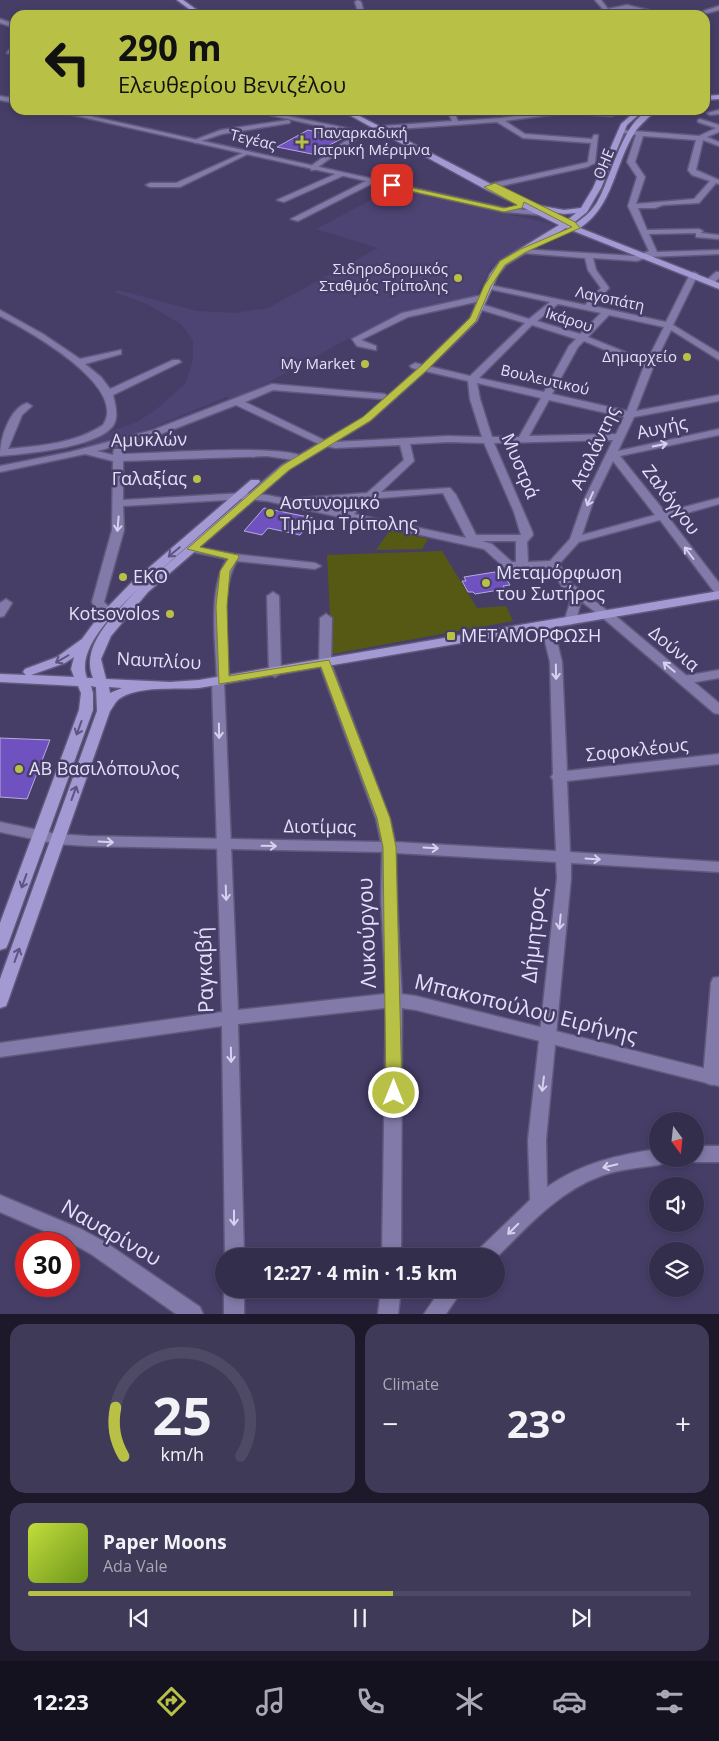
<!DOCTYPE html>
<meta charset="utf-8">
<style>
body{margin:0;font-family:"Open Sans",sans-serif;background:#3f3a57;color:#f1f3f6;height:100vh;display:flex;flex-direction:column;font-size:19px;white-space:nowrap}
*{box-sizing:border-box;margin:0}
p{font-size:16px;color:#a9a8b6}
.icon{flex:none;width:28px;height:28px;fill:none;stroke:currentColor;stroke-width:2;stroke-linecap:round;stroke-linejoin:round}
.map{position:relative;height:1314px;overflow:hidden}
.side{display:flex;flex-direction:column;gap:10px;padding:10px;background:#1d192a;flex:1}
.side>*{flex:none}
.top-card{position:absolute;left:10px;top:10px;width:700px;height:105px;border-radius:15px;box-shadow:0 2px 8px #0003,0 0 0 1px #4e4a65;background:#b9c046;color:#111;overflow:hidden}
.needle{width:32px;rotate:165deg}
.tools{position:absolute;left:649px;top:1112px;display:grid;gap:10px}
.tools a{display:grid;place-items:center;width:55px;height:55px;border-radius:50%;background:#342e4d;box-shadow:0 2px 8px #0003,0 0 0 1px #4e4a65;font-size:25px}
.speed{position:absolute;left:15px;top:1232px;display:flex;gap:10px;font-size:25px;font-weight:700;text-align:center}
.speed>*{display:grid;place-content:center;width:65px;height:65px;border-radius:50%;background:#342e4d;box-shadow:0 2px 8px #0003,0 0 0 1px #4e4a65;line-height:1}
.speed .limit{border:8px solid #d22;background:#fff;color:#111}
.pin{position:absolute;display:grid;place-items:center;width:42px;height:42px;color:#fff;margin:-21px;border-radius:10px;box-shadow:0 2px 8px #0006}
.me{position:absolute;width:55px;margin:-28px;rotate:0deg;stroke-linejoin:round;filter:drop-shadow(0 0 4px #0008)}
.turn{display:flex;align-items:center;gap:18px;height:105px;padding:0 25px;font-size:22px}
.turn .icon{width:65px;height:65px;stroke-width:2.5}
.turn b{display:block;font-size:35px;line-height:42px}
.big{font-size:38px;font-weight:700;line-height:1.1}
.side .widget{flex:1;display:flex;flex-direction:column;justify-content:center;gap:8px;min-width:0;padding:0 18px;border-radius:15px;background:#3f3a57}
.side .dial{align-items:center;gap:0}
.dial svg{height:130px;overflow:visible;fill:none;stroke:#4e4a65;stroke-width:7;stroke-linecap:round;text-anchor:middle}
.dial text{fill:#f1f3f6;stroke:none}
.song{display:flex;align-items:center;gap:15px}
.cover{width:60px;height:60px;border-radius:8px;background:linear-gradient(135deg,hsl(70 70% 55%),hsl(80 70% 35%))}
.played{height:5px;border-radius:2px;background:linear-gradient(90deg,#b9c046 55%,#4e4a65 55%)}
.keys{display:flex;justify-content:space-around;direction:ltr}
.heat{display:flex;justify-content:space-between;align-items:center;font-size:28px;direction:ltr}
.side .tiles{flex:1;display:grid;gap:10px;grid-template-columns:1fr 1fr}
.widget:last-child{grid-column:span 2}
.trip{position:absolute;left:215px;top:1248px;width:290px;height:50px;border-radius:25px;background:#342e4d;box-shadow:0 2px 8px #0003,0 0 0 1px #4e4a65;font-weight:700;line-height:50px;text-align:center}
.tabs{display:flex;height:80px;justify-content:space-around;align-items:center;background:#15121f;color:#a9a8b6}
.tabs .icon{width:35px;height:35px}
.tabs .on{color:#b9c046}
.tabs b{font-size:22px;color:#f1f3f6}
.map>svg:first-child{display:block}
.built{fill:#4e4474}
.green{fill:#565914}
.building{fill:#6f51c0;stroke:#b4acdd}
.lines{fill:none;stroke-linecap:round;stroke-linejoin:round}
.street-casing{stroke:#60597c;stroke-width:3}
.secondary-casing{stroke:#60597c;stroke-width:3}
.primary-casing{stroke:#60597c;stroke-width:3}
.street{fill:#827aa8;fill-rule:evenodd}
.secondary{fill:#827aa8;fill-rule:evenodd}
.primary{fill:#a49ad3;fill-rule:evenodd}
.oneway{stroke:#d5d1ee}
.oneway2{stroke:#5e5582}
.route{fill:#b9c046;stroke:#787d2e}
.poi-dot{fill:#b9c046;stroke:#463e67;stroke-width:2}
.labels{text-anchor:middle;stroke-width:5;stroke-linejoin:round;paint-order:stroke}
.far-poi-label{font-size:15px;fill:#e4e0fa;stroke:#463e67;text-anchor:end}
.far-street-label{font-size:15px;fill:#e4e0fa;stroke:#463e67}
.street-label{font-size:18px;fill:#e4e0fa;stroke:#463e67}
.poi-label{font-size:18px;fill:#e4e0fa;stroke:#463e67;text-anchor:start}
.near-street-label{font-size:21px;fill:#e4e0fa;stroke:#463e67}
</style>
<div class="map">
<svg width="719" height="1314" viewBox="0 0 719 1314">
<rect width="100%" height="100%" fill="#463e67"/>
<path class="built" d="M392,189l161,35 -3,7 -55,32 -6,7 -14,28 -69,15 -62,28 -108,59 -10,-3 -77,32 -61,19 -6,-6 55,-20 21,-14 28,-25 7,-24v-19l-12,-16 -34,-20 -33,-12 4,-2 79,21 38,2 33,-5 110,-60 -62,-19z"/>
<path class="green" d="M390,530l38,9 -6,10 -46,1z
M442,551l35,57 29,-2 7,15 -181,33 -5,-99z"/>
<path class="building" d="M308,130l35,8 -31,16 -35,-7z
M264,508l49,10 -13,17 -32,-7 -6,7 -18,-4z
M495,572l1,3 7,-2 7,12 -7,1 2,3 -30,5 -2,-2h-5l-6,-11h4l-2,-4z
M0,738l50,2 -23,59 -27,-2z"/>
<g class="lines">
<defs>
<path id="street" d="M358,0l3,2 4,13h-6l-4,-13z
M595,0h6l7,9 19,-4 42,10h-11l-31,-6 -16,2 3,4h-6z
M719,6v4l-19,5h-9z
M0,19l15,5v4l-15,-5z
M9,50h6v4l-8,-1z
M15,95v4l-10,2 -3,-2z
M247,110h12l101,21 24,-5 68,-5 -5,-11h6l5,11 43,-3 57,-8 52,2 15,-2 -14,6 -46,-3 -60,8 20,13 67,5 2,-4h4l-3,28 -8,4 -99,22 -4,-2 1,-2 100,-22 3,-1 3,-19 -68,-5 -26,-16 -113,8 -22,5 -48,35h-3v-4l44,-32z
M719,110v4l-9,1 -3,-2z
M700,119l19,6v7l-12,5 12,5v4l-16,-6 -7,30 23,10v4l-3,-1 -17,20 -36,2 -8,3h-17l9,22 52,-1 4,2 -2,2 18,2v4l-23,-2v-4l-47,1 8,18 62,-2v4l-71,3 -11,4 -44,-3 3,12 13,18 -16,18 73,16 24,-48 4,-2 4,2 -25,51 46,28v7l-48,-30 -17,35 -18,46 83,-16v6l-85,16 -16,34 101,-22v6l-99,21 45,56 54,-14v6l-50,14 50,65v12l-4,-2 -55,-73 -81,22 -20,22 13,20 41,31 -6,4 -4,-1 -22,-17 -5,20 -6,4 -6,-4 6,-18 -7,-15 -13,-20 -41,1 -4,-1 -21,-19 -217,-48 -23,-2 -121,7 1,24 -20,72 11,11 -6,4 -13,-8 -4,-7 20,-72 1,-69 -28,-7 -85,18v-6l70,-14 83,-22 119,-46 113,10 2,2 -5,3 -109,-9 -28,12 79,38 11,2 113,-6 34,1 -12,-38 -2,-18 -56,-13 -2,-2 5,-3 55,13 55,-53 -50,-15v-4h6l48,15 21,-17 -65,-14v-4l100,21 16,-17 -13,-18 -3,-12 -62,-5h-3v-4l116,7 13,-5 -21,-45 9,-29 -10,-15 9,-27 -18,-3 3,-2 78,6 17,-8 -18,-6v-2zM643,136l53,4 -8,30 4,5 18,6 -16,18 -58,5 9,-27 -10,-15zM558,304l43,9 -21,21 -43,-13zM609,315l55,12 -17,34 -59,-24zM532,325l44,14 -7,7 -25,46 -65,-14zM584,341l60,25 -17,45 -75,-17 26,-47zM477,383l64,15 -22,39h-27l-12,-38zM549,400l75,17 -8,17 -87,2zM236,405l85,40 14,3 65,-3 4,15 -37,33 -66,5 -5,3 -29,-6 -23,-2 -121,7v-39l144,-5 33,5 5,-3c-16,-15 -153,-4 -182,-4l-1,-5h-8l-1,6 -16,-4 64,-17zM613,440l-30,62 -13,37 -20,22 -22,1 -1,-20 6,-7 -1,-4 -38,-88zM448,442l36,1 30,69 7,23h-45l-20,-40 -6,-7 -69,4 33,-31 -4,-17zM613,461l42,54 -73,20 11,-33zM443,493l23,45 -112,-24 14,-15zM355,500l-11,11 -36,-7zM482,541h34v21h-4l-20,-18z
M288,120l2,1v2l-68,11 -27,9 -3,-2 29,-11z
M245,152l5,1 -70,34h-30l-4,-2 4,-2h26z
M340,172l7,2 -63,28 -7,-2z
M370,179l7,2 -79,40 -7,-2z
M716,272h3v6l-5,5h-6v-4z
M482,295l3,1v4l-77,17 -47,23 15,6v4l-19,-4 -5,-7 50,-26z
M0,310l43,24 37,25 41,-9v4l-36,10 16,13 9,12 63,-29h6l2,2 -68,33c2,8 5,19 2,27 -9,25 -91,32 -115,34 0,-17 9,-47 27,-53l5,3 -10,9 -14,34c32,-3 68,-6 95,-24 26,-39 -76,-95 -103,-109z
M192,546l42,8 81,9 6,3 -6,3 -78,-8c-18,28 -9,86 -8,120l-6,4 -6,-4c-1,-36 -10,-92 10,-122l-39,-8 -2,-2 2,-2z
M273,592l6,4 2,77 -6,4 -6,-4 -2,-77z
M6,599l6,4 -8,13 -4,1v-14z
M326,614l6,4 -1,45 59,156 5,23 161,9 -3,-71 -2,-3 2,-3 -3,-112 -9,-37 2,-3h8l2,3 9,37 5,109 152,-17v10l-152,17 3,71 149,10v10l-148,-9v15l-25,262 1,47c35,-24 70,-32 111,-38v10h8l-2,4 -6,2c-19,3 -39,4 -57,11 -42,15 -74,51 -105,82v-2h-21l3,-6 52,-50 -2,-60 29,-262 -1,-16 -160,-9 1,47 5,100 -1,256h-19l4,-256 -5,-100 1,-48 -294,-6 -31,-2 -57,-12v-10l57,12 31,2 293,6 -5,-23 -57,-156 1,-45z
M719,670v8l-35,6 -6,-4 6,-4z
M719,977v104l-7,4 -6,-2 -3,-5 8,-95 2,-5z
M695,1146h24v16h-24l-6,-2 6,-1z
M381,1289h20l-3,25h-20z
M441,1289h22l-17,25h-22z"/>
<path id="secondary" d="M0,96l15,3v4l-15,-3z
M51,110h12l441,98 37,3 4,2 -4,2 -37,-3z
M607,611l4,1 108,91v11l-5,-1 -111,-95 -2,-3z
M218,678l6,4 14,328 156,-17 22,3 303,76v14l-303,-76 -22,-3 -156,17 6,232h-19l-3,-230 -222,31v-14l222,-31 -10,-330z
M0,1195l81,34 24,13 95,65 3,7h-27l-85,-60 -24,-13 -67,-29z
M224,1289h20v25h-20z"/>
<path id="primary" d="M177,0h6l21,15h-7z
M719,95v4l-14,1v-4z
M340,110h8l191,99v-3h3l22,4 17,-2 12,-20 28,-64 16,-14h7l-17,15 -26,63 -14,24 -16,13h2c9,-6 16,-11 23,-21 15,-22 28,-94 60,-94 -7,8 -15,13 -21,22 -21,33 -21,73 -55,96l139,55v6l-153,-61 -60,37 -8,10 -21,46 -50,49 -57,51 -80,48 -142,123 -37,44 -10,23 5,20 64,3 29,-2 520,-89v8l-520,89c-24,2 -60,-3 -80,11 -3,2 -6,8 -9,12l-102,290 -2,5 -6,2v-29l97,-268 -1,-24 -5,-1 2,7v17l-85,234 -2,4 -6,2v-27l79,-213 2,-17 -3,-7 -78,-4v-8l26,1 -3,-3 2,-3 32,-12 25,-18 17,-23 32,-33 120,-103h8l1,2 -112,99 134,-116 82,-48 57,-51 49,-48 20,-44 10,-13 59,-36 -74,-36zM540,210l24,4 12,-1 -11,9zM137,590c-20,22 -58,55 -44,88h-6c-12,-30 31,-69 50,-88zM74,657l-3,12 3,8 -43,-2 34,-12zM109,687l13,1 -12,5z"/>
</defs>
<use href="#street" class="street-casing"/>
<use href="#secondary" class="secondary-casing"/>
<use href="#primary" class="primary-casing"/>
<use href="#street" class="street"/>
<use href="#secondary" class="secondary"/>
<use href="#primary" class="primary"/>
</g>
<defs><path id="oneway-shaft" d="M-6 0H5M1.5-3L5.5 0L1.5 3" fill="none" stroke-width="1.6" stroke-linecap="round" stroke-linejoin="round" transform="scale(1.25)"/></defs>
<g class="oneway">
<use href="#oneway-shaft" transform="translate(660 445) rotate(-12)"/>
<use href="#oneway-shaft" transform="translate(590 499) rotate(114)"/>
<use href="#oneway-shaft" transform="translate(118 524) rotate(95)"/>
<use href="#oneway-shaft" transform="translate(689 553) rotate(-127)"/>
<use href="#oneway-shaft" transform="translate(669 667) rotate(-140)"/>
<use href="#oneway-shaft" transform="translate(556 672) rotate(89)"/>
<use href="#oneway-shaft" transform="translate(219 731) rotate(89)"/>
<use href="#oneway-shaft" transform="translate(106 842) rotate(3)"/>
<use href="#oneway-shaft" transform="translate(269 846) rotate(1)"/>
<use href="#oneway-shaft" transform="translate(431 848) rotate(3)"/>
<use href="#oneway-shaft" transform="translate(593 859) rotate(4)"/>
<use href="#oneway-shaft" transform="translate(226 893) rotate(88)"/>
<use href="#oneway-shaft" transform="translate(560 922) rotate(95)"/>
<use href="#oneway-shaft" transform="translate(231 1055) rotate(89)"/>
<use href="#oneway-shaft" transform="translate(543 1084) rotate(97)"/>
<use href="#oneway-shaft" transform="translate(610 1166) rotate(167)"/>
<use href="#oneway-shaft" transform="translate(234 1218) rotate(90)"/>
<use href="#oneway-shaft" transform="translate(513 1229) rotate(135)"/>
</g>
<g class="oneway2">
<use href="#oneway-shaft" transform="translate(174 552) rotate(140)"/>
<use href="#oneway-shaft" transform="translate(62 659) rotate(150)"/>
<use href="#oneway-shaft" transform="translate(79 728) rotate(110)"/>
<use href="#oneway-shaft" transform="translate(74 793) rotate(-70)"/>
<use href="#oneway-shaft" transform="translate(24 881) rotate(110)"/>
<use href="#oneway-shaft" transform="translate(17 955) rotate(-70)"/>
</g>
<path class="route" d="M390,183l114,25 13,-3 -33,-18 11,-4 80,39 5,6 -54,24 -21,13 -14,21 -15,35 -49,49 -57,51 -81,49 -89,77 38,8 1,2 -9,14 -3,35 2,70 100,-16 61,158 6,29 6,246 -3,5 -5,2 -6,-2 -2,-5 -3,-246 -6,-29 -56,-151 -102,17 -3,-78 4,-35 8,-12 -41,-10 96,-84 80,-48 58,-51 49,-48 14,-32 16,-25 21,-12 51,-22 -48,-25 -2,6 -18,4 -112,-25z"/>
<g class="poi-dot">
<path d="M299.5 134.5h5v5h5v5h-5v5h-5v-5h-5v-5h5z"/>
<circle cx="458" cy="278" r="5"/>
<circle cx="687" cy="357" r="5"/>
<circle cx="365" cy="364" r="5"/>
<circle cx="197" cy="479" r="5"/>
<circle cx="270" cy="513" r="5"/>
<circle cx="123" cy="577" r="5"/>
<circle cx="486" cy="583" r="5"/>
<circle cx="170" cy="614" r="5"/>
<rect x="446" y="631" width="10" height="10" rx="2.5"/>
<circle cx="19" cy="769" r="5"/>
</g>
<g class="labels">
<g class="far-poi-label">
<text x="313" y="138" text-anchor="start">Παναρκαδική<tspan x="313" dy="17">Ιατρική Μέριμνα</tspan></text>
<text x="448" y="274">Σιδηροδρομικός<tspan x="448" dy="17">Σταθμός Τρίπολης</tspan></text>
<text x="677" y="362">Δημαρχείο</text>
<text x="355" y="369">My Market</text>
</g>
<g class="far-street-label">
<text transform="translate(253 140) rotate(13)" y="5">Τεγέας</text>
<text transform="translate(604 164) rotate(-68)" y="5">ΟΗΕ</text>
<text transform="translate(610 299) rotate(12)" y="5">Λαγοπάτη</text>
<text transform="translate(569 320) rotate(18)" y="5">Ικάρου</text>
<text transform="translate(545 380) rotate(13)" y="5">Βουλευτικού</text>
</g>
<g class="street-label">
<text transform="translate(662 428) rotate(-12)" y="6">Αυγής</text>
<text transform="translate(149 440) rotate(-1)" y="6">Αμυκλών</text>
<text transform="translate(595 448) rotate(-65)" y="6">Αταλάντης</text>
<text transform="translate(520 466) rotate(67)" y="6">Μυστρά</text>
<text transform="translate(671 500) rotate(53)" y="6">Ζαλόγγου</text>
<text transform="translate(674 649) rotate(40)" y="6">Δούνια</text>
<text transform="translate(159 661) rotate(3)" y="6">Ναυπλίου</text>
<text transform="translate(637 750) rotate(-6)" y="6">Σοφοκλέους</text>
<text transform="translate(320 827) rotate(1)" y="6">Διοτίμας</text>
</g>
<g class="poi-label">
<text x="187" y="485" text-anchor="end">Γαλαξίας</text>
<text x="280" y="509">Αστυνομικό<tspan x="280" dy="21">Τμήμα Τρίπολης</tspan></text>
<text x="496" y="579">Μεταμόρφωση<tspan x="496" dy="21">του Σωτήρος</tspan></text>
<text x="133" y="583">EKO</text>
<text x="160" y="620" text-anchor="end">Kotsovolos</text>
<text x="461" y="642">ΜΕΤΑΜΟΡΦΩΣΗ</text>
<text x="29" y="775">ΑΒ Βασιλόπουλος</text>
</g>
<g class="near-street-label">
<text transform="translate(367 933) rotate(-92)" y="7">Λυκούργου</text>
<text transform="translate(534 935) rotate(-84)" y="7">Δήμητρος</text>
<text transform="translate(205 970) rotate(-92)" y="7">Ραγκαβή</text>
<text transform="translate(526 1009) rotate(14)" y="7">Μπακοπούλου Ειρήνης</text>
<text transform="translate(111 1233) rotate(30)" y="7">Ναυαρίνου</text>
</g>
</g>
</svg>
<div class="tools">
<a><svg class="needle" viewBox="-14 -14 28 28"><path d="M0-13l5 13h-10z" fill="#e53935"/><path d="M0 13l5-13h-10z" fill="#a9a8b6"/></svg></a>
<a><svg class="icon" aria-label="sound" viewBox="0 0 24 24"><path d="M4 9h4l5-4v14l-5-4H4zM17 9q2 3 0 6"/></svg></a>
<a><svg class="icon" aria-label="layers" viewBox="0 0 24 24"><path d="M12 4l9 5-9 5-9-5zM3 14l9 5 9-5"/></svg></a>
</div>
<div class="speed"><div class="limit">30</div></div>
<div class="pin" style="left:392px;top:185px;background:#d93025"><svg class="icon" aria-label="arrive" viewBox="0 0 24 24"><path d="M6 21V4h12l-3 4 3 4H6"/></svg></div>
<svg class="me" style="left:394px;top:1093px" viewBox="-20 -20 40 40"><circle r="17" fill="#b9c046" stroke="#fff" stroke-width="3"/><path d="M0-11L8 9 0 5-8 9z" fill="#fff"/></svg>
<div class="trip">12:27 · 4 min · 1.5 km</div>
<div class="top-card">
<div class="turn"><svg class="icon" aria-label="left" viewBox="0 0 24 24"><path d="M17 20v-9H6M10 6l-5 5 5 5"/></svg><div><b>290 m</b>Ελευθερίου Βενιζέλου</div></div>
</div>
</div>
<section class="side">
<div class="tiles">
<div class="widget dial"><svg viewBox="0 0 100 80">
<path d="M14 69A42 42 0 1 1 86 69"/>
<path d="M14 69A42 42 0 0 1 9 39" stroke="#b9c046"/>
<text x="50" y="56" font-size="32" font-weight="700">25</text>
<text x="50" y="72" font-size="11">km/h</text>
</svg></div>
<div class="widget"><p>Climate</p>
<div class="heat"><a>−</a><b class="big">23°</b><a>+</a></div>
</div>
<div class="widget">
<div class="song"><i class="cover"></i><div><b>Paper Moons</b><p>Ada Vale</p></div></div>
<div class="played"></div>
<div class="keys"><svg class="icon" aria-label="previous" viewBox="0 0 24 24"><path d="M18 5L8 12l10 7zM5 5v14"/></svg><svg class="icon" aria-label="pause" viewBox="0 0 24 24"><path d="M8 5v14M16 5v14"/></svg><svg class="icon" aria-label="next" viewBox="0 0 24 24"><path d="M6 5l10 7-10 7zM19 5v14"/></svg></div>
</div>
</div>
</section>
<nav class="tabs">
<b>12:23</b>
<svg class="icon on" aria-label="directions" viewBox="0 0 24 24"><path d="M12 3l9 9-9 9-9-9zM9 14v-3h6M13 9l2 2-2 2"/></svg>
<svg class="icon" aria-label="music" viewBox="0 0 24 24"><path d="M9 18V5l10-2v13"/><circle cx="6" cy="18" r="3"/><circle cx="16" cy="16" r="3"/></svg>
<svg class="icon" aria-label="phone" viewBox="0 0 24 24"><path d="M5 4h4l2 5-3 2q2 4 5 5l2-3 5 2v4C11 20 4 13 5 4z"/></svg>
<svg class="icon" aria-label="climate" viewBox="0 0 24 24"><path d="M12 3v18M4 7l16 10M4 17L20 7"/></svg>
<svg class="icon" aria-label="car" viewBox="0 0 24 24"><path d="M5 17H2v-5l4-1 3-4h7l3 4 3 1v5h-3M9 17h6M6 11h13"/><circle cx="7" cy="17" r="2"/><circle cx="17" cy="17" r="2"/></svg>
<svg class="icon" aria-label="filters" viewBox="0 0 24 24"><path d="M4 7h16M4 17h16"/><circle cx="9" cy="7" r="2"/><circle cx="15" cy="17" r="2"/></svg>
</nav>
